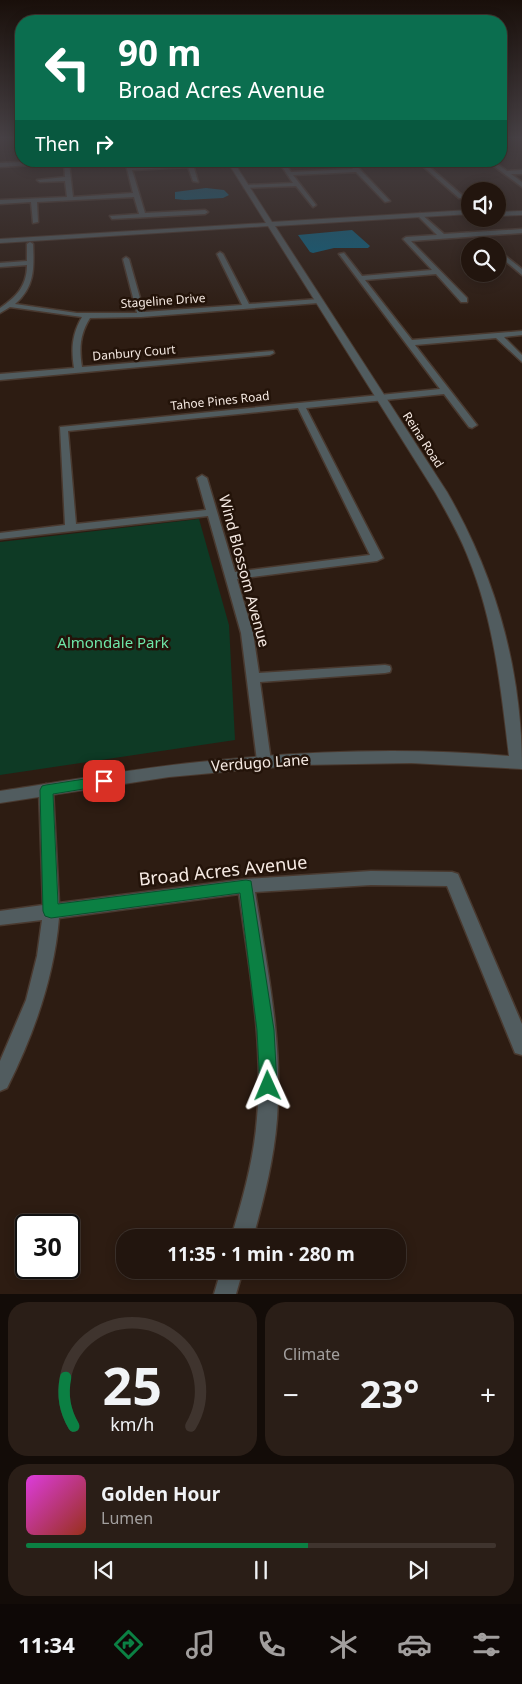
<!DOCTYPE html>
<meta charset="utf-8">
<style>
body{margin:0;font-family:"Noto Sans",sans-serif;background:#2a1e17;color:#f1f3f6;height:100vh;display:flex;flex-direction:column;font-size:19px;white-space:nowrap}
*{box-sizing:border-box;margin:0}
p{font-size:16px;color:#a29f9e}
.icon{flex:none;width:28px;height:28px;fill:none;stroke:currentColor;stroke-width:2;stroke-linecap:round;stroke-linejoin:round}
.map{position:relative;height:1294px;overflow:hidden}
.panel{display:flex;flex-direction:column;gap:8px;padding:8px;background:#130c08;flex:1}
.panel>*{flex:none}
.top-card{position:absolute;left:15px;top:15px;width:492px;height:152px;border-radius:20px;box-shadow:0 2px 12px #0003,0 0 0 1px #3f342e;background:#0b6e4f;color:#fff;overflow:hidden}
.tools{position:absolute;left:461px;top:182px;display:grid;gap:10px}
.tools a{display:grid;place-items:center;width:45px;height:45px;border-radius:50%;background:#22150e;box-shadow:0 2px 12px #0003,0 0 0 1px #3f342e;font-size:25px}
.speed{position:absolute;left:15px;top:1214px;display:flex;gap:10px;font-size:25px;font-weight:700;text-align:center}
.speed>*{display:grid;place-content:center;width:65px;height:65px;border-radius:50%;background:#22150e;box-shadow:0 2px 12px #0003,0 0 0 1px #3f342e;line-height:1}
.speed .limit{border:2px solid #111;border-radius:8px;background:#fff;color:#111}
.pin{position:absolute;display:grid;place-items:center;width:42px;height:42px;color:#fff;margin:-21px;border-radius:10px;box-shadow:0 2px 8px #0006}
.me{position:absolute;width:55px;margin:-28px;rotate:359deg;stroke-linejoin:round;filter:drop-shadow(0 0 4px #0008)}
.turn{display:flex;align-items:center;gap:18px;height:105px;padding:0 20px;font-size:22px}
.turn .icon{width:65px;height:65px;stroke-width:2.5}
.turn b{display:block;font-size:35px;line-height:42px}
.then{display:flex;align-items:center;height:48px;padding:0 20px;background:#0003;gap:10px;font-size:19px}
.big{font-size:38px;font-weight:700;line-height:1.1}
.panel .card{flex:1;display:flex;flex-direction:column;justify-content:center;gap:8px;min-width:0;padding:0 18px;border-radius:20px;background:#2a1e17}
.panel .dial{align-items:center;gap:0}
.dial svg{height:130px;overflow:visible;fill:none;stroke:#3f342e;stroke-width:7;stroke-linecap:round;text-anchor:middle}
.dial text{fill:#f1f3f6;stroke:none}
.song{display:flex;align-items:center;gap:15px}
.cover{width:60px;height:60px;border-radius:8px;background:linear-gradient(135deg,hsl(300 70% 55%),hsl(10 70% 35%))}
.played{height:5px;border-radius:2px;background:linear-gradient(90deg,#0b8043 60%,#3f342e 60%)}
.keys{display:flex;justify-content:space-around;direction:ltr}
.heat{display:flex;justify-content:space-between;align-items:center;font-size:28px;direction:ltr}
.panel .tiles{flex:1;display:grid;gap:8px;grid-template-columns:1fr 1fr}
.card:last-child{grid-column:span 2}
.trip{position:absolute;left:116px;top:1229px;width:290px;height:50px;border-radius:20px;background:#22150e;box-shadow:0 2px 12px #0003,0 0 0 1px #3f342e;font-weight:700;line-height:50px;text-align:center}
.tabs{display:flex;height:80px;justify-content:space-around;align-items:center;background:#0e0806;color:#a29f9e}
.tabs .icon{width:35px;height:35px}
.tabs .active{color:#0b8043}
.tabs b{font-size:22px;color:#f1f3f6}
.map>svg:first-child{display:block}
.green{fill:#0e3a25}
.water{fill:#096383}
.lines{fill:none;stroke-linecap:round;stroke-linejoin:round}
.minor-casing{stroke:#49392f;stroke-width:3}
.tertiary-casing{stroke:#49392f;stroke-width:2}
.minor{fill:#515c5f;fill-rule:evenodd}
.tertiary{fill:#515c5f;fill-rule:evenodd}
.route{fill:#0b8043;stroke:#07532c}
.labels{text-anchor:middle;stroke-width:5;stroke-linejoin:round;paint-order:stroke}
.far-street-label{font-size:12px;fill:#f6eae3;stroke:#231309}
.street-label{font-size:15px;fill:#f6eae3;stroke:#231309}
.park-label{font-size:15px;fill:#6ee7a8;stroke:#231309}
.near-street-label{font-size:18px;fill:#f6eae3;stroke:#231309}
</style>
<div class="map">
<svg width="522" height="1294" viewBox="0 0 522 1294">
<rect width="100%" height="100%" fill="#2d1c12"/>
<path class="green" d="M199,519l30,106 6,115 -235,35v-233z"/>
<path class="water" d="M206,188l18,2 5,5 -6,3 -38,2 -10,-1v-7z
M352,230l18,16 -2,2h-34l-21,5 -3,-1 -12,-17z"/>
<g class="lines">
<defs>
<path id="minor" d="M43,161h37l-11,2 4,34 60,-4 -8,-32h5l1,6 56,-3v-3h5l6,21 -5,-1 -5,-14 -56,3 13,43 60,-3 3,2 -3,2 -93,5 -2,-3 29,-2 -5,-17 -97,5 1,20 -5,1 -2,-21 -31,2v-4l67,-3 -2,-16 -25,1 -3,-2 28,-3 -1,-14 -64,4v-4z
M278,161h5l8,11 62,-3 -6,-8h5l38,40 -5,1 -29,-30 -63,3 23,30 -3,2 -17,-21 -52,2 2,-3 47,-2z
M417,161h42l-33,3 37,32v2h-4z
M487,161h6l14,10 15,-1v4h-11l11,8v5z
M420,213l24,21 78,-5v4l-111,8 56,57v4h-6l-25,-28 -71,6 47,60 110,-9v4l-18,2 18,18v7l-26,-24 -81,7 62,80 -5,3 -3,-1 -25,-33 -138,14 77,150 -6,3 -140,18 16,54 6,40 126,-8 5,1 1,3 -1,3 -5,1 -125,9 11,79 -2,4 -5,1 -5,-1 -2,-4 -16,-128 -33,-117 -208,23v-6l65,-8 -5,-98 380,-38 -101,-135 5,-1 18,23 70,-6 -29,-31 3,-2 31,-2 -19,-19zM298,408l72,147 -135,17 -28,-94 -5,-3 -5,3 9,32 -130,14 -8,-93z
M30,242l3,2c1,24 2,43 -18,60l62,9h60l-14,-54 3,-2 3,2 15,53 98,-7 -25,-51 3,-2 3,2 26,50 69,-5 4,2 -4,2 -177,14 -51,1c-10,16 -11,30 -8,49l191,-16 1,2 -4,2 -270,25v-6l74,-6c-3,-19 -2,-34 8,-51l-72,-10 -10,6v-5c16,-11 26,-21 27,-41v-2l-27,2v-4l27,-2v-17z
M498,250l24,19v6l-24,-20z
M46,784l5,2 2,4 6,113 187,-24 125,-8 81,1 6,2 64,150v31l-7,-2 -68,-167 -76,-1 -116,7c12,75 28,151 22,227 -3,40 -13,79 -24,119h-22c12,-40 23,-79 26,-120 7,-75 -8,-150 -18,-224l-180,24c-5,60 -25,116 -52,170l-7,3v-30l26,-61 11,-44 5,-36 -42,5v-14l43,-6 -4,-115 2,-4z
M221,1270h22l-7,24h-22z"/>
<path id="tertiary" d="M227,161h6l39,61 198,-12v4l-195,12 172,266c49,85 75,178 75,277l-111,-6 -111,2 -131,12 -169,26v-12c66,-10 132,-22 199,-29 103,-11 207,-15 310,-6 -8,-67 -15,-136 -41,-199 -9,-23 -21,-44 -33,-65l-167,-266 -268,17v-4l266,-16z
M522,211v4l-24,1v-4z"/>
</defs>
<use href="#minor" class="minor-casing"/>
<use href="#tertiary" class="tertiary-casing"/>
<use href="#minor" class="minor"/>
<use href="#tertiary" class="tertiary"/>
</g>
<linearGradient id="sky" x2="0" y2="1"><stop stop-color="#190f0a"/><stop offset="0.43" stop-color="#464044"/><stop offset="1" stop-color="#464044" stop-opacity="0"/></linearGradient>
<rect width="522" height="320" fill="url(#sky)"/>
<path class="route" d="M104,776l4,1 2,4 -2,4 -55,9 5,110 188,-24 5,1 23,149 3,56 -3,6 -6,3 -6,-3 -2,-6 -3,-56 -17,-137 -189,25 -6,-2 -2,-5 -3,-121 2,-4 4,-1z"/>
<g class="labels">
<g class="far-street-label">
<text transform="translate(163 301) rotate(-4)" y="4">Stageline Drive</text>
<text transform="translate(134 353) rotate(-5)" y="4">Danbury Court</text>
<text transform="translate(220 401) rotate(-6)" y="4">Tahoe Pines Road</text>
<text transform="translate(423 440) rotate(57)" y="4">Reina Road</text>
</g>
<g class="street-label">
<text transform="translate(244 571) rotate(75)" y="5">Wind Blossom Avenue</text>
<text transform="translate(260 763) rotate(-4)" y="5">Verdugo Lane</text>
</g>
<g class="park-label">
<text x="113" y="648">Almondale Park</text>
</g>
<g class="near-street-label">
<text transform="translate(223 871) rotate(-6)" y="6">Broad Acres Avenue</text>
</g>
</g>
</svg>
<div class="tools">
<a><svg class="icon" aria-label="sound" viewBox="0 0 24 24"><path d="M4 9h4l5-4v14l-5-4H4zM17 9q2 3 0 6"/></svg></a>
<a><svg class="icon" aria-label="search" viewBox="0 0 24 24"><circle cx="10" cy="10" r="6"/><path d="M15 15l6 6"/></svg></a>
</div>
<div class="speed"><div class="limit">30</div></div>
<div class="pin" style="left:104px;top:781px;background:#d93025"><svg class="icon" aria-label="arrive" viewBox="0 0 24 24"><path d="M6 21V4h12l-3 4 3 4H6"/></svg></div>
<svg class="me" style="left:268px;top:1086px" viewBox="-20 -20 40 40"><path d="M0-17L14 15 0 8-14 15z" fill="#0b8043" stroke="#fff" stroke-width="4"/></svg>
<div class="trip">11:35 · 1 min · 280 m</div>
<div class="top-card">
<div class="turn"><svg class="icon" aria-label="left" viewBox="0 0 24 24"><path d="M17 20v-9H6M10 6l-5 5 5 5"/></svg><div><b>90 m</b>Broad Acres Avenue</div></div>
<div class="then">Then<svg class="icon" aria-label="right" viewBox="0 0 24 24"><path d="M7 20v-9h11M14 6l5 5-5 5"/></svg></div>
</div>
</div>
<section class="panel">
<div class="tiles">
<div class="card dial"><svg viewBox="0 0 100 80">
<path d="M14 69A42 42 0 1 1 86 69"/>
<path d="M14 69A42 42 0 0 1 9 39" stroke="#0b8043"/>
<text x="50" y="56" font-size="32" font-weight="700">25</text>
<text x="50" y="72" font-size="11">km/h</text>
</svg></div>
<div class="card"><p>Climate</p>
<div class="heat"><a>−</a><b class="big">23°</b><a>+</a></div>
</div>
<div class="card">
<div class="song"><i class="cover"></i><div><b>Golden Hour</b><p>Lumen</p></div></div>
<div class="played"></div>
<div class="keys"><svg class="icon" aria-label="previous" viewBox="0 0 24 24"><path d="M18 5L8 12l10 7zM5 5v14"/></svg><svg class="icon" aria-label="pause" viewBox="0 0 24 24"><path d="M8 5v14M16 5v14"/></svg><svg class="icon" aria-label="next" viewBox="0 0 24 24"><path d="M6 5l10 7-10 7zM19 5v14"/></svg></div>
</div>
</div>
</section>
<nav class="tabs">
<b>11:34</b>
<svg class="icon active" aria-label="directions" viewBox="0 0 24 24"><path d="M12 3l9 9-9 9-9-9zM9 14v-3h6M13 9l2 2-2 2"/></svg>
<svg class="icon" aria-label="music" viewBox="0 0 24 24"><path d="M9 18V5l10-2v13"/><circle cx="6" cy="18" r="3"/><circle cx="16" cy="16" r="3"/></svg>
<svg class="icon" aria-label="phone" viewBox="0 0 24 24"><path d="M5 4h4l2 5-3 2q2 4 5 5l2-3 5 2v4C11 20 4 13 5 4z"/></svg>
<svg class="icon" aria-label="climate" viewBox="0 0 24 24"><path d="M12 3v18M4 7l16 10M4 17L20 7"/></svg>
<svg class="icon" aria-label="car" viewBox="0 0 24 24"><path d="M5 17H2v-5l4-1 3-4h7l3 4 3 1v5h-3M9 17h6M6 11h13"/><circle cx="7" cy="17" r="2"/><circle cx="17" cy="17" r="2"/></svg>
<svg class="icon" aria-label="filters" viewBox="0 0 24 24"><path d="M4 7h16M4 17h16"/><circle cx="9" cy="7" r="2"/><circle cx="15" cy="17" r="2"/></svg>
</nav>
